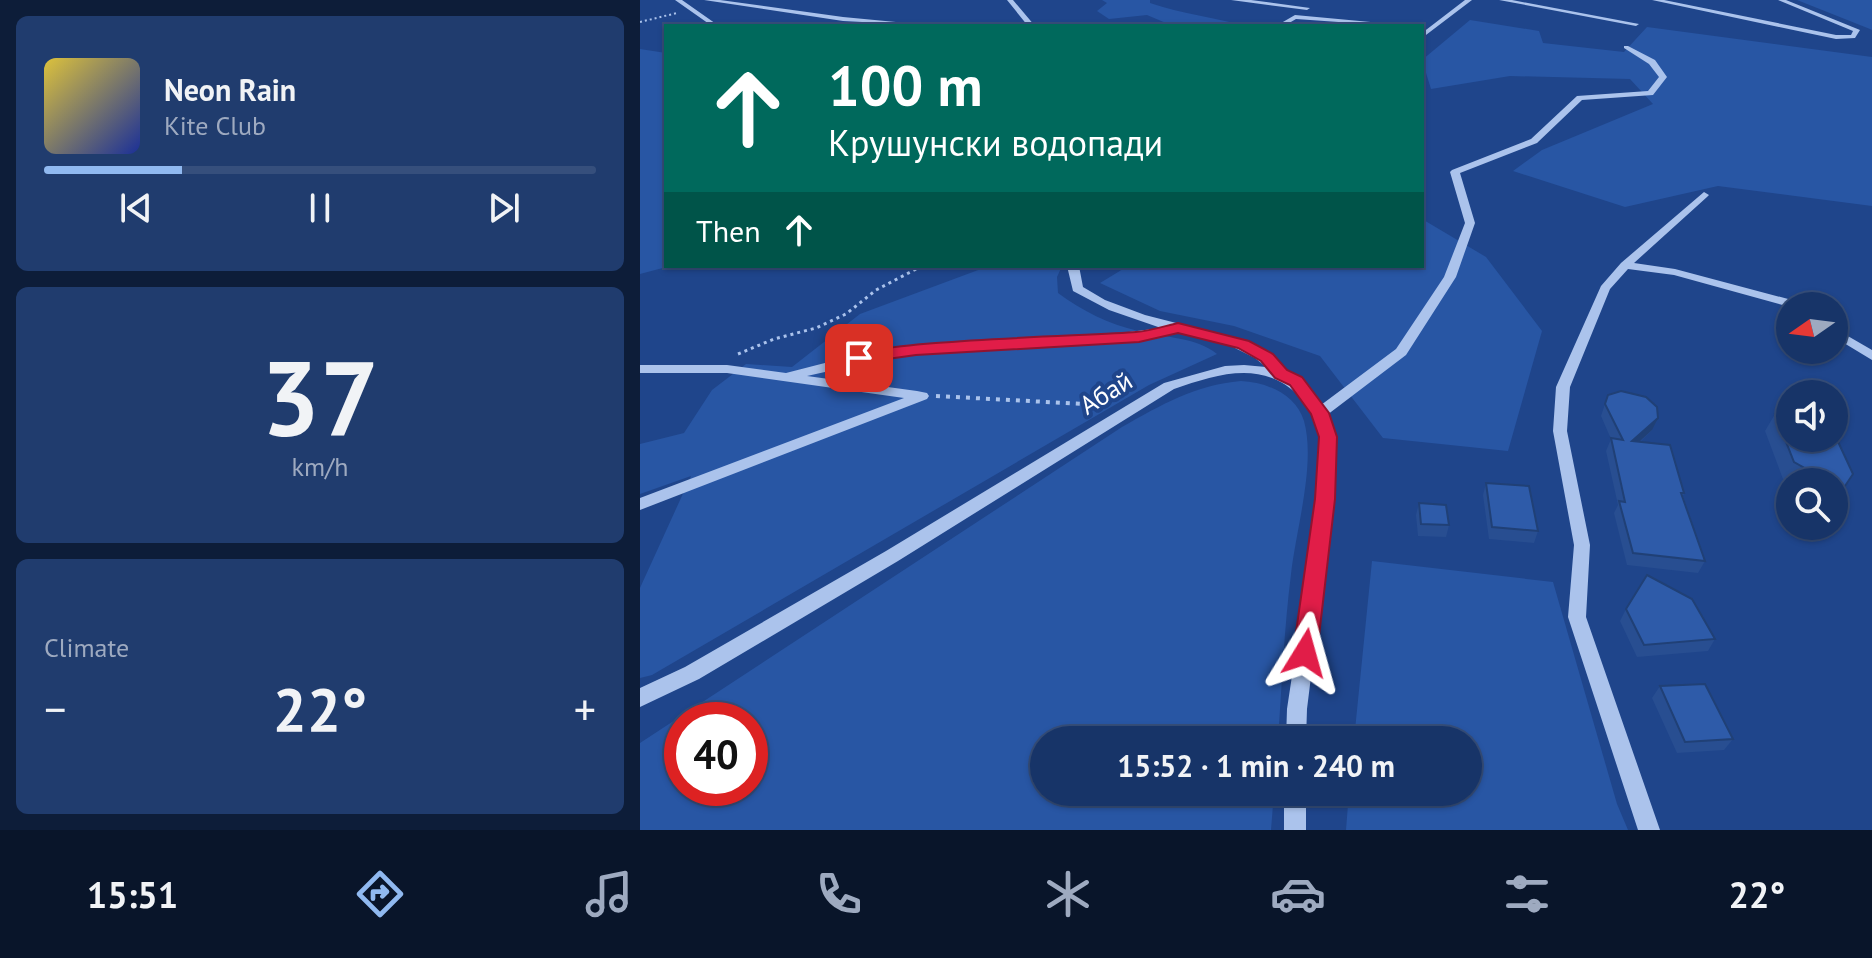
<!DOCTYPE html>
<meta charset="utf-8">
<style>
body{margin:0;font-family:"PT Sans",sans-serif;background:#203c6e;color:#f1f3f6;height:100vh;display:flex;flex-direction:column;font-size:30px;white-space:nowrap}
*{box-sizing:border-box;margin:0}
p{font-size:26px;color:#9eaac0}
.icon{flex:none;width:44px;height:44px;fill:none;stroke:currentColor;stroke-width:2;stroke-linecap:round;stroke-linejoin:round}
.map{position:relative;flex:1;overflow:hidden}
.panel{display:flex;flex-direction:column;gap:16px;padding:16px;background:#0d1d39;width:640px}
.panel>*{flex:none}
.hud{position:absolute;left:24px;top:24px;width:760px;height:244px;border-radius:0px;box-shadow:0 2px 6px #0004,0 0 0 2px #364f7c;background:#00695c;color:#fff;overflow:hidden}
.needle{width:52px;rotate:256deg}
.fabs{position:absolute;left:1136px;top:292px;display:grid;gap:16px}
.fabs a{display:grid;place-items:center;width:72px;height:72px;border-radius:50%;background:#173468;box-shadow:0 2px 6px #0004,0 0 0 2px #364f7c;font-size:40px}
.speed{position:absolute;left:24px;top:702px;display:flex;gap:16px;font-size:40px;font-weight:700;text-align:center}
.speed>*{display:grid;place-content:center;width:104px;height:104px;border-radius:50%;background:#173468;box-shadow:0 2px 6px #0004,0 0 0 2px #364f7c;line-height:1}
.speed .limit{border:12px solid #d22;background:#fff;color:#111}
.pin{position:absolute;display:grid;place-items:center;width:68px;height:68px;color:#fff;margin:-34px;border-radius:16px;box-shadow:0 4px 12px #0006}
.me{position:absolute;width:88px;margin:-44px;rotate:8deg;stroke-linejoin:round;filter:drop-shadow(0 0 6px #0008)}
.turn{display:flex;align-items:center;gap:28px;height:168px;padding:0 32px;font-size:36px}
.turn .icon{width:104px;height:104px;stroke-width:2.5}
.turn b{display:block;font-size:56px;line-height:68px}
.then{display:flex;align-items:center;height:76px;padding:0 32px;background:#0003;gap:16px;font-size:30px}
.big{font-size:60px;font-weight:800;line-height:1.1}
.panel .card{flex:1;display:flex;flex-direction:column;justify-content:center;gap:12px;min-width:0;padding:0 28px;border-radius:12px;background:#203c6e}
.panel .dial{align-items:center;gap:0}
.dial b{font-size:104px;line-height:1}
.song{display:flex;align-items:center;gap:24px}
.cover{width:96px;height:96px;border-radius:12px;background:linear-gradient(135deg,hsl(50 70% 55%),hsl(230 70% 35%))}
.played{height:8px;border-radius:4px;background:linear-gradient(90deg,#90b9f0 25%,#364f7c 25%)}
.keys{display:flex;justify-content:space-around;direction:ltr}
.heat{display:flex;justify-content:space-between;align-items:center;font-size:44px;direction:ltr}
.trip{position:absolute;left:390px;top:726px;width:452px;height:80px;border-radius:40px;background:#173468;box-shadow:0 2px 6px #0004,0 0 0 2px #364f7c;font-weight:800;line-height:80px;text-align:center}
.dock{display:flex;height:128px;justify-content:space-around;align-items:center;background:#09152a;color:#9eaac0}
.dock .icon{width:56px;height:56px}
.dock .on{color:#90b9f0}
.dock b{font-size:36px;color:#f1f3f6}
main{display:flex;flex:1;min-height:0}
.map>svg:first-child{display:block}
.green{fill:#2856a4;fill-rule:evenodd}
.lines{fill:none;stroke-linecap:round;stroke-linejoin:round}
.path-far2{stroke:#abc3ec;stroke-width:2;stroke-dasharray:2 3;stroke-linecap:butt}
.path-far1{stroke:#abc3ec;stroke-width:3;stroke-dasharray:3 4;stroke-linecap:butt}
.path{stroke:#abc3ec;stroke-width:4;stroke-dasharray:4 6;stroke-linecap:butt}
.minor{fill:#abc3ec;fill-rule:evenodd}
.wall{fill:#284e91}
.shaded-wall{fill:#204076}
.building{fill:#2e5ba9;stroke:#204076;stroke-width:2}
.route{fill:#e11d48;stroke:#92132f;stroke-width:2}
.labels{text-anchor:middle;stroke-width:8;stroke-linejoin:round;paint-order:stroke}
.street-label{font-size:26px;fill:#fff;stroke:#1f458b}
</style>
<main>
<section class="panel">
<div class="card">
<div class="song"><i class="cover"></i><div><b>Neon Rain</b><p>Kite Club</p></div></div>
<div class="played"></div>
<div class="keys"><svg class="icon" aria-label="previous" viewBox="0 0 24 24"><path d="M18 5L8 12l10 7zM5 5v14"/></svg><svg class="icon" aria-label="pause" viewBox="0 0 24 24"><path d="M8 5v14M16 5v14"/></svg><svg class="icon" aria-label="next" viewBox="0 0 24 24"><path d="M6 5l10 7-10 7zM19 5v14"/></svg></div>
</div>
<div class="card dial"><b>37</b><p>km/h</p></div>
<div class="card"><p>Climate</p>
<div class="heat"><a>−</a><b class="big">22°</b><a>+</a></div>
</div>
</section>
<div class="map">
<svg width="1232" height="830" viewBox="0 0 1232 830">
<rect width="100%" height="100%" fill="#1f458b"/>
<path class="green" d="M462,0h48v3c32,11 63,14 96,23h-73l-26,-11 -38,4 -12,-8 10,-8z
M1157,0h75v30l-2,-1z
M830,20l69,11 4,12 81,9 23,-25 225,30v149l-154,-20 -93,21 -112,-36 29,-21 111,-46 -23,-25 -120,-3 -79,13 -9,-29z
M0,49l26,4v213h4l-30,8z
M782,219l64,38 56,74 -34,120 -125,-13 -63,-82 -86,-30 -74,-15 -60,-28 28,-17h294z
M349,266h73l-5,11 1,16c24,18 51,31 80,38 26,7 59,6 79,23l-68,31 -497,290 -12,3v-90l51,-112 -51,18v-50l44,-11 28,-43 34,-26 46,3 68,-53z
M601,381c25,1 55,13 63,40 12,43 -8,108 -13,153 -7,55 -9,111 -13,166h-234v52h230l-3,38h-631v-87l482,-316c39,-22 73,-42 119,-46zM42,720h68v68h-68z
M732,561l181,21 64,222 11,26h-282l3,-38h119v-52h-114z"/>
<g class="lines">
<path class="path-far2" d="M0,22l37,-9"/>
<path class="path-far1" d="M98,354l36,-15 42,-11 30,-14 30,-24 46,-24"/>
<path class="path" d="M296,396l167,9"/>
<path class="minor" d="M35,0h7l37,26h-7z
M64,0h16l123,17 95,9 -95,-5z
M367,0h6l22,26h-7z
M591,0h20l59,8 -3,2z
M825,0h7l-50,38v-5z
M859,0h13l127,24 -3,2z
M1012,0h12l172,35h15l2,-4 -75,-31h8l74,30 -5,8 -19,1z
M655,15l97,9 3,2 -99,-7 -12,7h-8z
M984,46h4l27,14 12,17 -14,18 -71,5 -45,43 -77,30 15,50 -19,54 -50,78 -79,60 8,21 1,39 -29,234 -1,31h-20l1,-31c8,-53 16,-106 23,-159 5,-35 15,-73 11,-110 -1,-15 -10,-32 -21,-43 -37,-38 -82,-23 -126,-8l-276,172 -199,118 -59,28v-19l45,-21 201,-116 278,-168 61,-17 19,-1 22,2 -11,-9 -24,-12 -54,-14 -96,13 -180,10 -94,21 110,15 10,2 2,3 -2,3 -287,111v-12l264,-100 -177,-25h-87v-8h87l59,8 66,-17 49,-8 180,-10 80,-10 -52,-18 -36,-19 -6,-25h12l4,21 22,13 40,15 82,21 25,10 48,35 21,24 75,-56 48,-72 21,-54 -15,-51 2,-2 79,-31 46,-43 71,-5 11,-14 -10,-13 -25,-16z
M1064,192l5,3 -2,2 -73,66 41,6 128,34 2,3 -15,1 -116,-32 -46,-6 -18,20 -40,98 -3,44 23,114 -4,72 74,213h-22l-70,-213 6,-72 -21,-114 3,-44 45,-101 20,-23z
M1194,328l38,22v10l-38,-23z
M644,792h22v38h-22z"/>
</g>
<path class="wall" d="M968,395l44,35 -12,12 44,51 -1,3 22,65 -7,12 -71,-8 -13,-52 4,-8 -12,-54 5,-12 -10,-23z
M1135,414l78,60 -19,28v-20h-44v2l-7,-5 -18,-48z
M846,483l52,48 -4,12 -45,-4 -6,-44z
M779,503l30,22 -3,12 -28,-1 -2,-21z
M986,609l89,30 -7,12 -71,6 -17,-36z
M1020,686l73,53 -9,11 -47,3 -25,-55z"/>
<path class="shaded-wall" d="M1018,418l-6,12 -25,23 5,-12z"/>
<path class="building" d="M981,391l25,6 11,10 1,11 -26,23 38,4 14,48h-3l24,68 -72,-8 -14,-52 6,1 -14,-64 12,2 -18,-36 3,-9z
M1150,406v32h44v-5l19,41 -10,15 -9,-5v-2h-4l-36,-20 -19,-48z
M846,483l43,3 9,45 -46,-4z
M779,503l27,2 3,20 -28,-1z
M1007,575l45,24 23,40 -71,6 -18,-36z
M1065,684l28,55 -48,3 -25,-56z"/>
<path class="route" d="M538,323l71,18 24,13 14,16 15,7 27,36 8,24 -2,62 -18,154 -3,7 -9,3 -9,-3 -3,-7 22,-154 4,-62 -8,-23 -21,-29 -15,-7 -14,-17 -23,-13 -60,-15 -39,9 -223,13 -57,8 -9,-5c18,-18 244,-22 286,-26 14,-1 29,-6 42,-9z"/>
<g class="labels">
<g class="street-label">
<text transform="translate(466 393) rotate(-32)" y="9">Абай</text>
</g>
</g>
</svg>
<div class="fabs">
<a><svg class="needle" viewBox="-14 -14 28 28"><path d="M0-13l5 13h-10z" fill="#e53935"/><path d="M0 13l5-13h-10z" fill="#9eaac0"/></svg></a>
<a><svg class="icon" aria-label="sound" viewBox="0 0 24 24"><path d="M4 9h4l5-4v14l-5-4H4zM17 9q2 3 0 6"/></svg></a>
<a><svg class="icon" aria-label="search" viewBox="0 0 24 24"><circle cx="10" cy="10" r="6"/><path d="M15 15l6 6"/></svg></a>
</div>
<div class="speed"><div class="limit">40</div></div>
<div class="pin" style="left:219px;top:358px;background:#d93025"><svg class="icon" aria-label="arrive" viewBox="0 0 24 24"><path d="M6 21V4h12l-3 4 3 4H6"/></svg></div>
<svg class="me" style="left:665px;top:653px" viewBox="-20 -20 40 40"><path d="M0-17L14 15 0 8-14 15z" fill="#e11d48" stroke="#fff" stroke-width="4"/></svg>
<div class="trip">15:52 · 1 min · 240 m</div>
<div class="hud">
<div class="turn"><svg class="icon" aria-label="ahead" viewBox="0 0 24 24"><path d="M12 20V5M6 11l6-6 6 6"/></svg><div><b>100 m</b>Крушунски водопади</div></div>
<div class="then">Then<svg class="icon" aria-label="ahead" viewBox="0 0 24 24"><path d="M12 20V5M6 11l6-6 6 6"/></svg></div>
</div>
</div>
</main>
<nav class="dock">
<b>15:51</b>
<svg class="icon on" aria-label="directions" viewBox="0 0 24 24"><path d="M12 3l9 9-9 9-9-9zM9 14v-3h6M13 9l2 2-2 2"/></svg>
<svg class="icon" aria-label="music" viewBox="0 0 24 24"><path d="M9 18V5l10-2v13"/><circle cx="6" cy="18" r="3"/><circle cx="16" cy="16" r="3"/></svg>
<svg class="icon" aria-label="phone" viewBox="0 0 24 24"><path d="M5 4h4l2 5-3 2q2 4 5 5l2-3 5 2v4C11 20 4 13 5 4z"/></svg>
<svg class="icon" aria-label="climate" viewBox="0 0 24 24"><path d="M12 3v18M4 7l16 10M4 17L20 7"/></svg>
<svg class="icon" aria-label="car" viewBox="0 0 24 24"><path d="M5 17H2v-5l4-1 3-4h7l3 4 3 1v5h-3M9 17h6M6 11h13"/><circle cx="7" cy="17" r="2"/><circle cx="17" cy="17" r="2"/></svg>
<svg class="icon" aria-label="filters" viewBox="0 0 24 24"><path d="M4 7h16M4 17h16"/><circle cx="9" cy="7" r="2"/><circle cx="15" cy="17" r="2"/></svg>
<b>22°</b>
</nav>
